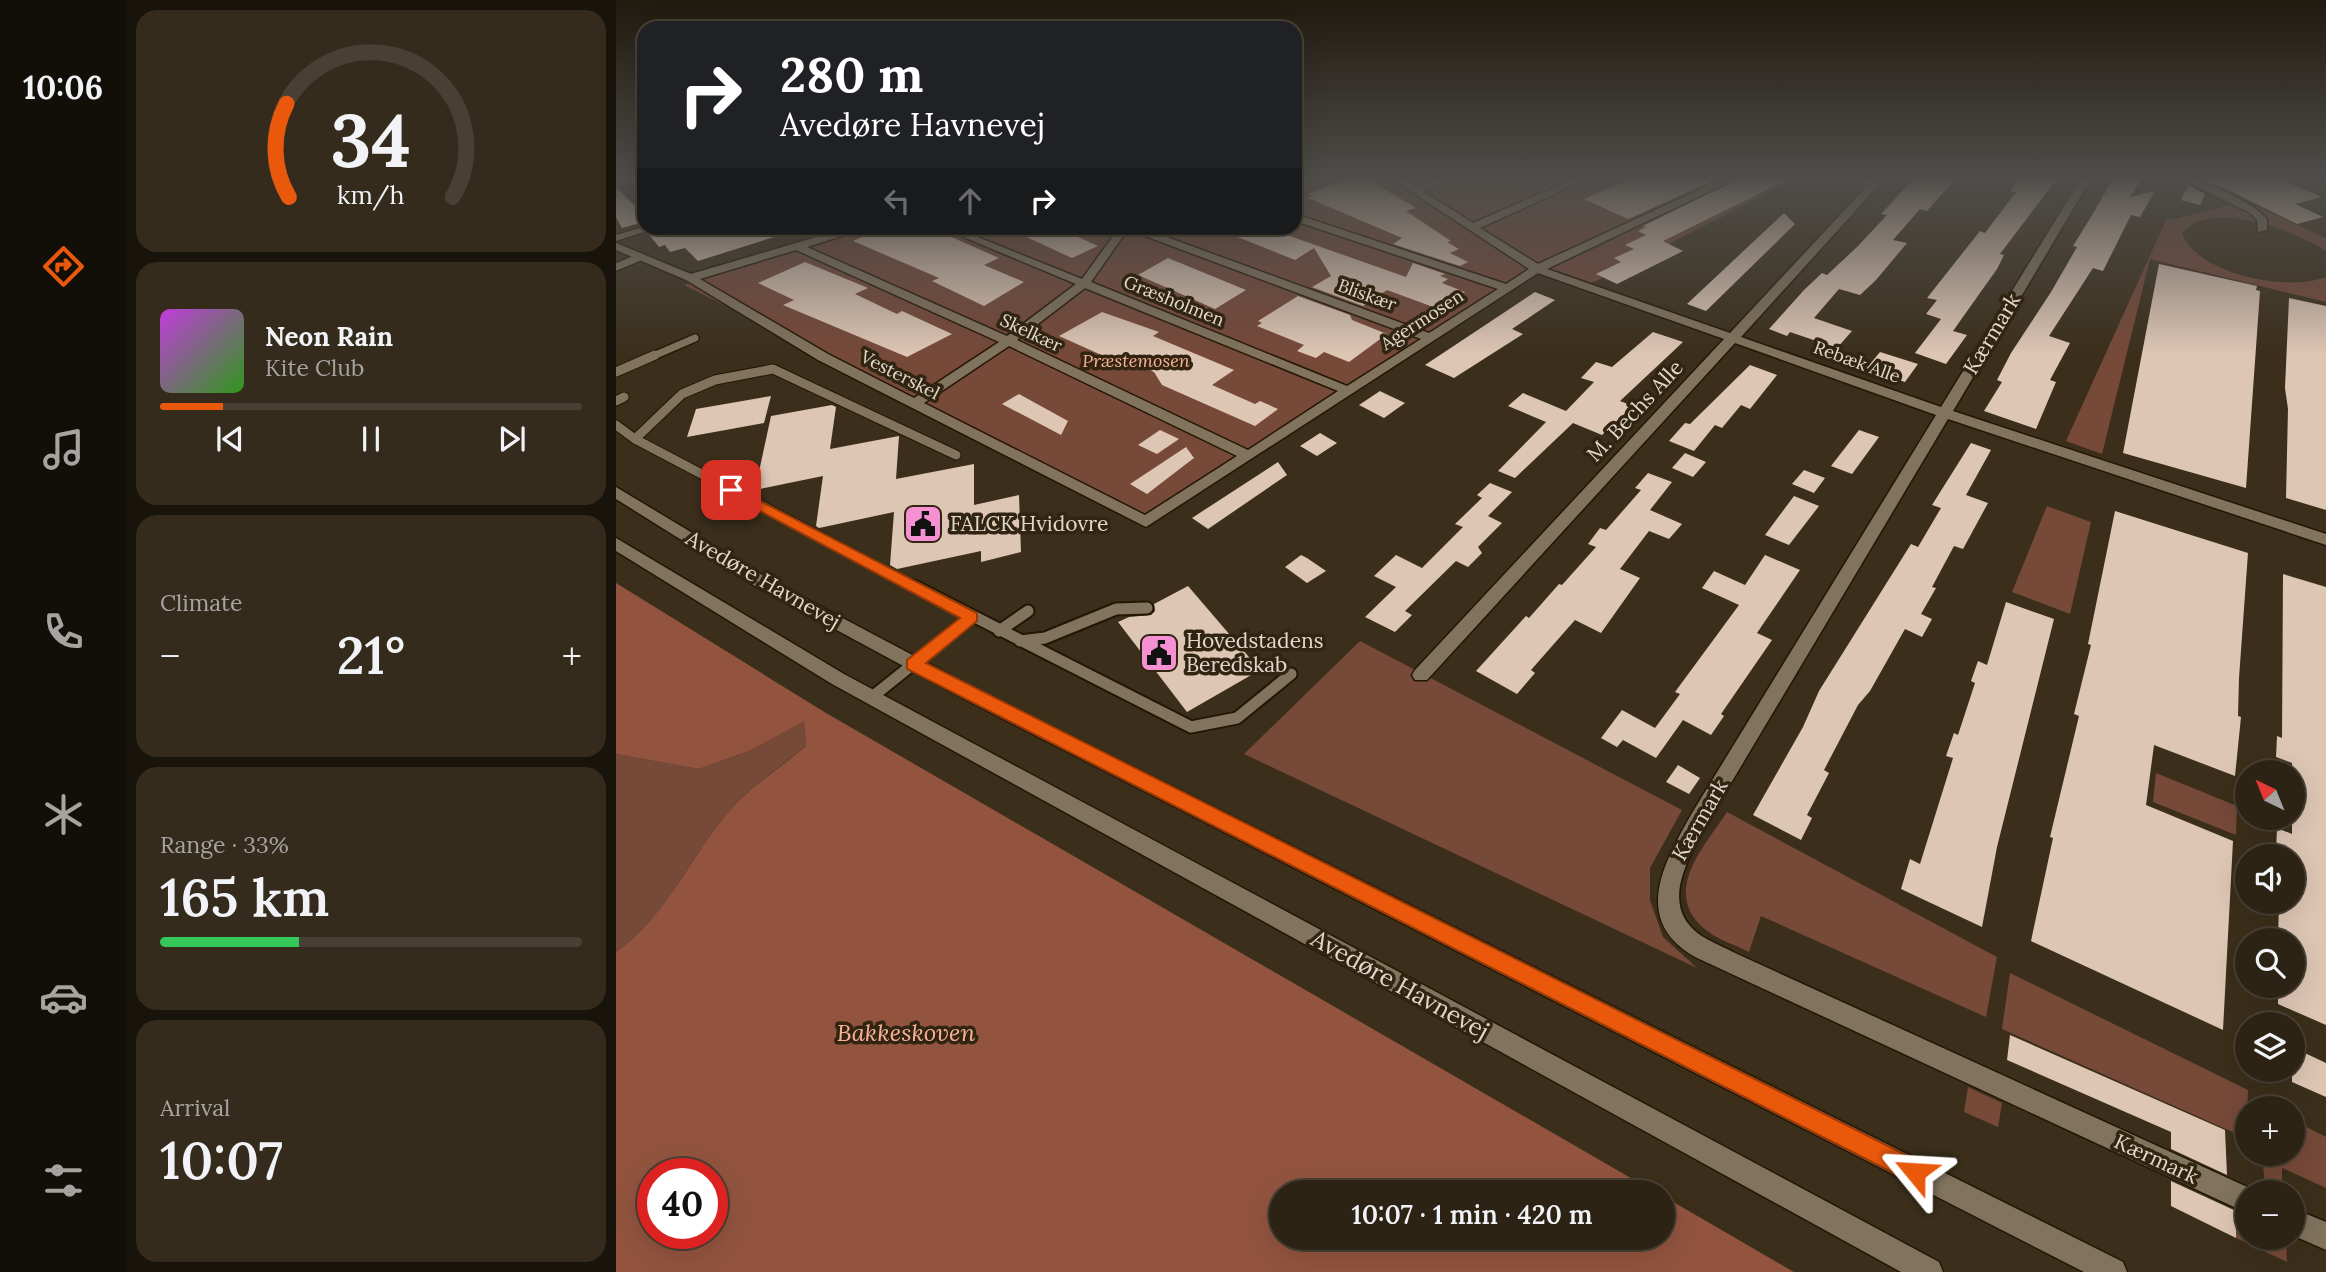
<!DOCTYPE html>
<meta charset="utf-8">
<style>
body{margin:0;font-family:Lora,serif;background:#342b1d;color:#f1f3f6;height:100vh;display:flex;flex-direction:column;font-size:26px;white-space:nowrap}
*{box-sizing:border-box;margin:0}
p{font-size:23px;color:#a6a4a0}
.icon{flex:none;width:38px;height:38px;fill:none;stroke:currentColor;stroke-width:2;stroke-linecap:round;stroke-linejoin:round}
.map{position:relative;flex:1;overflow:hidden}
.drawer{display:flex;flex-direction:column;gap:10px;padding:10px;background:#18130b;width:490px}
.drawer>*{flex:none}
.top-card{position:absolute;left:21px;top:21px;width:665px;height:214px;border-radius:21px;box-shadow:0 7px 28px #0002,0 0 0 2px #484034;background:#202124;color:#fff;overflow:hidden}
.needle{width:46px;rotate:317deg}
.fabs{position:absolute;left:1619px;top:760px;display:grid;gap:14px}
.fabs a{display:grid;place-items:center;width:70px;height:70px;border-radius:50%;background:#2c2314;box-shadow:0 7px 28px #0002,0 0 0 2px #484034;font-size:35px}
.speed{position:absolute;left:21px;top:1158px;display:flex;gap:14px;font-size:35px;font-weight:700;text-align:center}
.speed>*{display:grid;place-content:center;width:91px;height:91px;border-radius:50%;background:#2c2314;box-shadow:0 7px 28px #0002,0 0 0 2px #484034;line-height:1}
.speed .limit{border:10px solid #d22;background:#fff;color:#111}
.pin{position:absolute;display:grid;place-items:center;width:60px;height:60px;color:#fff;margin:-30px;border-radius:14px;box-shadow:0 4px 10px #0006}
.me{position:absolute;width:77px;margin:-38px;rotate:297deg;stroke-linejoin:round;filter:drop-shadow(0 0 5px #0008)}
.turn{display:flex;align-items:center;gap:24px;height:147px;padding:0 28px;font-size:32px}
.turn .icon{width:91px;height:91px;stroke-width:2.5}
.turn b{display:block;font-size:49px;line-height:60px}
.lanes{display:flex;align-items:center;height:66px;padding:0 28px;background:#0003;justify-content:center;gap:35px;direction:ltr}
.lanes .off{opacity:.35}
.big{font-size:52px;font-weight:600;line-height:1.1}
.drawer .card{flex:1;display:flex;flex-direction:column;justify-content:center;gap:10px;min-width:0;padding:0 24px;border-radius:21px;background:#342b1d}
.drawer .dial{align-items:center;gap:0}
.dial svg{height:182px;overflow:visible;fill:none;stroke:#484034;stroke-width:7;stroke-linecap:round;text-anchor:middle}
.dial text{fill:#f1f3f6;stroke:none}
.song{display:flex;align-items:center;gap:21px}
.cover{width:84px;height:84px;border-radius:10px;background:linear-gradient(135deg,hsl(290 70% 55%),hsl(110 70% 35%))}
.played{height:7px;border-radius:4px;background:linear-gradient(90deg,#ea580c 15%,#484034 15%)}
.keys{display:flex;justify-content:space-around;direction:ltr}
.heat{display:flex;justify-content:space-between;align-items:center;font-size:38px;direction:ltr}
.charge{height:10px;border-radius:5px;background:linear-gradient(90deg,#34c759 33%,#484034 0)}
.trip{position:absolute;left:653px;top:1180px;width:406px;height:70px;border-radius:35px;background:#2c2314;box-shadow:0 7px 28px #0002,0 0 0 2px #484034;font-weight:600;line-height:70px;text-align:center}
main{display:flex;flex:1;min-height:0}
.menu{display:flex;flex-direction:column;width:126px;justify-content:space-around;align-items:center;background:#120e08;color:#a6a4a0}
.menu .icon{width:49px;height:49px}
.menu .active{color:#ea580c}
.menu b{font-size:32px;color:#f1f3f6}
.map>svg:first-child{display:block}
.green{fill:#764939}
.forest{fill:#92543f;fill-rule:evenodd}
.building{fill:#dec6b4}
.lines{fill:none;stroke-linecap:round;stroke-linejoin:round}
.service-far2-casing{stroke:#221704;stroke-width:10}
.service-far1-casing{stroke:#221704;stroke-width:11}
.service-casing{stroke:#221704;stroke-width:15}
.minor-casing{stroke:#221704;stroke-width:3}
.tertiary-casing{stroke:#221704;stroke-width:3}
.service-far2{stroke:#81735d;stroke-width:7}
.service-far1{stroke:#81735d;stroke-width:9}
.service{stroke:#81735d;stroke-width:11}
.minor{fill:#81735d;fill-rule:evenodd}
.tertiary{fill:#81735d;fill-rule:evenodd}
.route{fill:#ea580c;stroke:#983908;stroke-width:2}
.labels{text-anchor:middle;stroke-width:7;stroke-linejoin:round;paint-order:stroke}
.far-street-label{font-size:18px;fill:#e0d8cc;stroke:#312511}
.far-park-label{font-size:18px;font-style:italic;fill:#fab096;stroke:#312511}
.street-label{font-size:21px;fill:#e0d8cc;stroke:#312511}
.poi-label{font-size:21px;fill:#e0d8cc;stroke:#312511;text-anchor:start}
.near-street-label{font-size:24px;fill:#e0d8cc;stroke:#312511}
.near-park-label{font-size:24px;font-style:italic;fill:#fab096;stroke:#312511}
</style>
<main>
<nav class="menu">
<b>10:06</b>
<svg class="icon active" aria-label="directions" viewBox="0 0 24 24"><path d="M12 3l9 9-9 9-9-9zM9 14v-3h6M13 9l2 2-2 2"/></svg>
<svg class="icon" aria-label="music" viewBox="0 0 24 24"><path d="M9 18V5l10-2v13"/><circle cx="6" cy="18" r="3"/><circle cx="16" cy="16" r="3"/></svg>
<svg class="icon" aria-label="phone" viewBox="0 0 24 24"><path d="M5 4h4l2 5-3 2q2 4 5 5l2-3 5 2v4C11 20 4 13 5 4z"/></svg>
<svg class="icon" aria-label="climate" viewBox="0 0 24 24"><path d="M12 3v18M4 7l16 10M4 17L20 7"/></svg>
<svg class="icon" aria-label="car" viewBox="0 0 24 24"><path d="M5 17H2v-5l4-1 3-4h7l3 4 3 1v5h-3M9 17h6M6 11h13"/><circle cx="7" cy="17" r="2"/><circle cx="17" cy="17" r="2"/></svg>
<svg class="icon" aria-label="filters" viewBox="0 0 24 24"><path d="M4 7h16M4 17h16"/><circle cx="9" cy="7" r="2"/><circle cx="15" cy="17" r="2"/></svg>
</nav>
<section class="drawer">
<div class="card dial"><svg viewBox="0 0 100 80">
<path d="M14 69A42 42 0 1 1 86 69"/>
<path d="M14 69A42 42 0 0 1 13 28" stroke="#ea580c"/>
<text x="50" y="56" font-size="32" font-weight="700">34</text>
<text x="50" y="72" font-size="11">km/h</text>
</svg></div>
<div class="card">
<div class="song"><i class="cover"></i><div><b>Neon Rain</b><p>Kite Club</p></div></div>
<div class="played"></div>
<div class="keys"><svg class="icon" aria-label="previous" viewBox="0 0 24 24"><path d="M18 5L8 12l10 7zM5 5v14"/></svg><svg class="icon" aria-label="pause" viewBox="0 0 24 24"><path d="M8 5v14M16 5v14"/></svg><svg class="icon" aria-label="next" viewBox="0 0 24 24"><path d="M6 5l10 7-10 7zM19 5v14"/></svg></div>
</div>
<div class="card"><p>Climate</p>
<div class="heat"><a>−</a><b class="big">21°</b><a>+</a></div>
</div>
<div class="card"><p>Range · 33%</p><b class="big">165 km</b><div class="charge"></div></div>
<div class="card"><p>Arrival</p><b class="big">10:07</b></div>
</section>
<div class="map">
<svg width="1710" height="1272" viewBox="0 0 1710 1272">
<rect width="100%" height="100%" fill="#3b2f1b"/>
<path class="green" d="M679,177h505l-208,106 -51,-18 -397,249 -460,-229 186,-57h425z
M1628,201l82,37v13c-29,-20 -119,-54 -144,-17 17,41 106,58 144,43v25l-176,-43 -48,195 -36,-13 101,-223 8,1z
M1431,506l44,16 -21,92 -58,-22z
M744,641l322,169 -32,58v32l13,37 34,31 -453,-214z
M188,720l2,26c-24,20 -54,39 -75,63 -41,47 -63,106 -115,143v-198l83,15 52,-19z
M1540,773l81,33 -1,29 -83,-33z
M1111,812l270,145 -11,60 -225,-101 -12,36c-13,-7 -31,-12 -43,-22 -46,-37 -2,-83 21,-118z
M1394,973l238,117 -2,48 -244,-109z
M1352,1087l34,16 -4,24 -34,-15z
M1677,1120l33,17v51l-44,-20v24l-17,-5 -3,-34h30z
M1620,1211l11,5v21h39l1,25 -51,-24z"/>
<path class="forest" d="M0,583l210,130 829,479h-374v45h381l1,-41 131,76h-1178v-320c52,-37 74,-96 115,-143 21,-24 51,-42 75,-63l-2,-25 -53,29 -52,19 -83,-15zM37,1174h59v60h-59z"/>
<path class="building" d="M738,177h10l52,31 -10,3 45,30 -4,1 12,7 -9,4 18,9 -8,4 -67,-22 9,-6 -94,-40 5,-2 -5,-2z
M1020,177h85l-93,42 -44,-20z
M1126,177h51l-130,64 20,10 -66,33 -21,-10 25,-12 -7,-4 20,-9 -9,-4 21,-10 -8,-4 8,-4 -3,-1z
M1299,177h42l-30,34 -7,-2 -27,31 14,3 -31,37 -16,15 -21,-6 -25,29 38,13 -15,17 -47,-16 -3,4 -18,-7 35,-39 18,-17 5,2 30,-28 30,-32 -6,-1z
M1404,177l36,3 -56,74 4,1 -7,14 -44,62 14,4 -21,29 -31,-11 26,-34 -15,-5 11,-14 -10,-2 53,-67 5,2 31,-41 -6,-1z
M1498,177h29l-13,20 25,-6 -15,26 -9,-2 -28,56 -10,-3 -44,68 21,7 -20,37 6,2 -20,47 -52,-18 18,-29 -5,-2 14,-27 40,-61 26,-45 -4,-1 24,-39 -2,-1 3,-1z
M1577,177h81l48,20 -27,7 28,13 -26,7 -71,-35z
M1572,185l17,9 -5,11 -19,-5z
M0,187l28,28v7l-22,6 -6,-11z
M1168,213l11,11 -89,87 -19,-7z
M42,228h131l1,4 -92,29 -13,-13 -15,4 -5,-7 -6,2 -11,-14z
M267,228h48l68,30 -15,7 40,17 -40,24 -52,-25 7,-3 -86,-37z
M391,228h91l-20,9 20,9 -26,12z
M599,228h52l139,49 7,-14 32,11 -5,2 8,3 -6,4 23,9 -23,16h-6l-49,-18 -24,16 -51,-19 19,-11 -17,-28 -19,12z
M552,258l78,32 -31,19 -77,-34z
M189,262l63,26 -13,6 42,20 5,-3 50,23 -45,23 -124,-52 11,-5 -36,-17z
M1543,264l98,22 -1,4 4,1 -14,197 -123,-35z
M919,292l20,8 -43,29 11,5 -69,44 -29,-13z
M682,296l52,19 2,5 35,14 -38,28 -25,-10 -8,6 -19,-7 7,-6 -47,-19 5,-3 -4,-2z
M1673,298l37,8v204l-40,-12 2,-89 -3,-21z
M486,312l57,20 -6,4 81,34 -22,15 43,19 5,-3 18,8 -23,17 -93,-41 -8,-13 -13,-6 -6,4 -76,-34z
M1037,332l30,10 -63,59 13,5 -31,29 -29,-12 -58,55 -17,-7 48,-49 -38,-16 15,-13 43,18 28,-29 -13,-4 15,-16 16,5z
M1264,352l38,12 -13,18 -39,-13z
M1134,365l27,10 -27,34 -9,-4 -19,23 -7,-3 -21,26 -25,-10 16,-18 5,1z
M764,391l6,3 19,9 -21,15 -25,-13z
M403,394l49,27 -7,14 -59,-31z
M155,396l-7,27 -77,14 9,-28z
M216,405l4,2 -6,42 69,-13 -3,43 78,-15v41l45,-10 2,57 -40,10v-11l-84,18 -7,-4 4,-53 -75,16 -3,-2 7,-50 -68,14 16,-74z
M544,430l19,9 -22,15 -19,-9z
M1243,430l20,7 -27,37 -21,-8z
M704,433l17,10 -20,13 -17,-10z
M1355,443l20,7 -25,45 22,8 -25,46 -9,-3 -22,41 4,1 -15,26 11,5 -10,18 -17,-8 -35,62 -12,14 -34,65 5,3 -22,42 5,3 -11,22 -48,-25 50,-88 16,-36 92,-147 7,3 23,-39 -9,-3z
M570,447l8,11 -47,36 -17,-10z
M1069,453l21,9 -13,15 -21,-9z
M662,462l9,13 -79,54 -16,-11z
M1188,470l21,8 -11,15 -22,-9z
M1032,473l24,9 -22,28 32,14 -13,15 -20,-8 -29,38 20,9 -39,55 -26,-13 -44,50 4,3 -18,21 -41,-23 50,-55 3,2 30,-34 3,1 34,-38 -8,-3 12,-16 6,2 35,-40 -6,-2z
M874,483l22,9 -24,24 14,7 -24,24 4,6 -14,14 -12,-6 -51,50 7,4 -17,17 -30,-15 31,-30 -22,-11 22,-21 26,13 41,-41 -8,-3 27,-26 -5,-3z
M1178,496l25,10 -30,39 -24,-10z
M1499,511l133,42 -9,125 -1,38 3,1 -6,59 -81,-31 -8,60 87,36 -10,189 -192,-89 22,-103 -3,-1 29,-121 -5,-2 17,-69 -3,-1z
M685,555l6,3 19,13 -19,12 -22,-16z
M1149,555l35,15 -43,63 15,7 -51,74 3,2 -13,19 -28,-15 -27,38 -33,-18 -6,7 -16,-9 21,-28 33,18 25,-34 -5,-2 64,-87 -37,-17 12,-17 31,14z
M1667,574l43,13v438l-48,-21v-19h14v-45h-14l1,-39h13v-45l-16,-4 1,-24 15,6v-71l-16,-6 1,-21 5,2z
M572,586l72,84 -73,42 -69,-90 11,-5 22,-2 4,-4 -1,-7z
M1390,602l48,17 -57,228 -15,80 -81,-38 9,-30 10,5 33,-106 -7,-2 8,-23 4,2 17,-52 -4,-2 7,-20 9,4z
M1062,765l22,13 -11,16 -23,-12z
M1394,1035l215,95 2,45 -56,-26v-17l-164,-72z
M1676,1047l34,16v34l-34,-15z
M1555,1181l65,30v27l-65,-32z"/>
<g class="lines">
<defs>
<path id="service-far2" d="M0,267l24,-10
M35,357l44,-19"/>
<path id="service-far1" d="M0,372l39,-17
M0,401l8,-4
M0,425l19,14 283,149
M19,439l47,-45 33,-14 58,-11 183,86"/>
<path id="service" d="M298,586l277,141 46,-9 54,-44
M383,631l29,-20
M404,641l25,-3 71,-29 31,-1
M256,697l100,-80"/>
<path id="minor" d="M8,177h16l-24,8v-6z
M696,177l-1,2 -16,5v-6z
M773,177h12l16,10 26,-10h13l-32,15 49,31 106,-46h13l-112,51 58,36 189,-87h13l-193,92 183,64 137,-147 -29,-9 34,4 4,-4h10l-145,160 200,70 141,-230h10l-139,234 373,123v11l-378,-126 -242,406c-18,35 -47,80 -6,110 11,7 24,12 35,18l521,238 -9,1v21l-552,-256c-65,-37 -30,-96 -3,-144l244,-398 -201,-72 -308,337h-12l-3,-5 3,-5 309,-331 -186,-66 -392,254 -328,-167 -132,-80 -70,-30v-7l75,31 156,-46h15l-1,2 -54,17 200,89 69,-52 -134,-56h13l127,51 37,-51h23l287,105 69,-44 -203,-68v-7l211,70 23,-15zM512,229l1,1 292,109 -74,47 -256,-104zM180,250l203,92 -85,56 -86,-44 -128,-75zM469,288l253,103 -90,59 -231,-110zM393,346l228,110 -92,59 -221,-112z
M1561,177c21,-1 76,25 90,42v11l-9,2 -1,-12 -7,-7z
M28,227l12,1 -40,13v-6z
M1676,1208l34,14v28l-34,-15z"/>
<path id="tertiary" d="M0,487l151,91 202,107 1154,577 4,10h-43l-1127,-577 -202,-109 -139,-87z
M0,538l228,136 1095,588 4,10h-42l-1069,-588 -216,-133z"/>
</defs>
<use href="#service-far2" class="service-far2-casing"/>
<use href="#service-far1" class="service-far1-casing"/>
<use href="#service" class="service-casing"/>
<use href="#minor" class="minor-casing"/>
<use href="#tertiary" class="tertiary-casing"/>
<use href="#service-far2" class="service-far2"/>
<use href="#service-far1" class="service-far1"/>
<use href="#service" class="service"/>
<use href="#minor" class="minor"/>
<use href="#tertiary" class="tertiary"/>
</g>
<linearGradient id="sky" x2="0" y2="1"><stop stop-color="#201a0f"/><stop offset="0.5" stop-color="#4f4d4a"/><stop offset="1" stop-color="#4f4d4a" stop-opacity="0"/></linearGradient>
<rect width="1710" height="355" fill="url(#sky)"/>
<path class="route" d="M115,486l246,127v8l-51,42 998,501 3,8 -3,8 -9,4 -8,-4 -1000,-511v-9l53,-42 -234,-125 -2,-3z"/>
<defs>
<symbol id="civic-square" viewBox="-11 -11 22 22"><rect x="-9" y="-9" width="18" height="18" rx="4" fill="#f591d2" stroke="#312511"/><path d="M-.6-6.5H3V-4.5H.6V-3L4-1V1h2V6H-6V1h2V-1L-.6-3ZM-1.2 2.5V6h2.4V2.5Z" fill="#111"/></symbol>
</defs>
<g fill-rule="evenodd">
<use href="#civic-square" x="285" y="502" width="44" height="44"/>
<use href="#civic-square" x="521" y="631" width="44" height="44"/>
</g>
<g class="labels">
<g class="far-street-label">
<text transform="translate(751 295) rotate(20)" y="6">Bliskær</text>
<text transform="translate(558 301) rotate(22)" y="6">Græsholmen</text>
<text transform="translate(806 320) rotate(-33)" y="6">Agermosen</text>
<text transform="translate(415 333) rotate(25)" y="6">Skelkær</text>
<text transform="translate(1241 362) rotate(20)" y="6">Rebæk Alle</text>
<text transform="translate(284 375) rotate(27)" y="6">Vesterskel</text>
</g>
<g class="far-park-label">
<text x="520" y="367">Præstemosen</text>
</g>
<g class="street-label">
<text transform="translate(1376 334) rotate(-59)" y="7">Kærmark</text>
<text transform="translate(1019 411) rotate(-47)" y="7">M. Bechs Alle</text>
<text transform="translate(147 580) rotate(30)" y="7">Avedøre Havnevej</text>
<text transform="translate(1084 820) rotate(-60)" y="7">Kærmark</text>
<text transform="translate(1540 1159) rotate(25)" y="7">Kærmark</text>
</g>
<g class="poi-label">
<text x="334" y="531">FALCK Hvidovre</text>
<text x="570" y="648">Hovedstadens<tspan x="570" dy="24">Beredskab</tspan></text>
</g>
<g class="near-street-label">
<text transform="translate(784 985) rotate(29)" y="8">Avedøre Havnevej</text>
</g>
<g class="near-park-label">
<text x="290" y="1041">Bakkeskoven</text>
</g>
</g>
</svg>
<div class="fabs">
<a><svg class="needle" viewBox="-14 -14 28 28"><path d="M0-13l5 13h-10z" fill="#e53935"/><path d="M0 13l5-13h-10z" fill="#a6a4a0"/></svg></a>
<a><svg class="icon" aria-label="sound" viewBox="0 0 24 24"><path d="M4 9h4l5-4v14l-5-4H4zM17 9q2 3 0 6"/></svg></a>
<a><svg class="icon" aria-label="search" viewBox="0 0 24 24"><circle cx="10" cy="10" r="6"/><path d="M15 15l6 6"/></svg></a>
<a><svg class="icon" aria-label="layers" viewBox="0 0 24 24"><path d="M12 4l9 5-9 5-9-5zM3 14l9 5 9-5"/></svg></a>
<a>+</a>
<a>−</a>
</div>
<div class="speed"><div class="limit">40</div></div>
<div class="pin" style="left:115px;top:490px;background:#d93025"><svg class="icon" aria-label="arrive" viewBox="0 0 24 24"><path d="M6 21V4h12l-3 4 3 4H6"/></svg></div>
<svg class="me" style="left:1299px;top:1172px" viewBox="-20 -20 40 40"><path d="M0-17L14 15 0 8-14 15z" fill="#ea580c" stroke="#fff" stroke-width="4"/></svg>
<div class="trip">10:07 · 1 min · 420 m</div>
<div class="top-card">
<div class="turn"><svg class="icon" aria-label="right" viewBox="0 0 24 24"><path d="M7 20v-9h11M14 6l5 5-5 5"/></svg><div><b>280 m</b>Avedøre Havnevej</div></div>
<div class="lanes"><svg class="icon off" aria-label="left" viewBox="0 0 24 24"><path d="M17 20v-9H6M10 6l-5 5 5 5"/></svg><svg class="icon off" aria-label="ahead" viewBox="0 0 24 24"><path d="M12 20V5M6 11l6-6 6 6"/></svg><svg class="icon" aria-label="right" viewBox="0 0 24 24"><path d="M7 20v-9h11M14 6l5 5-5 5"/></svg></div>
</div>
</div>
</main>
